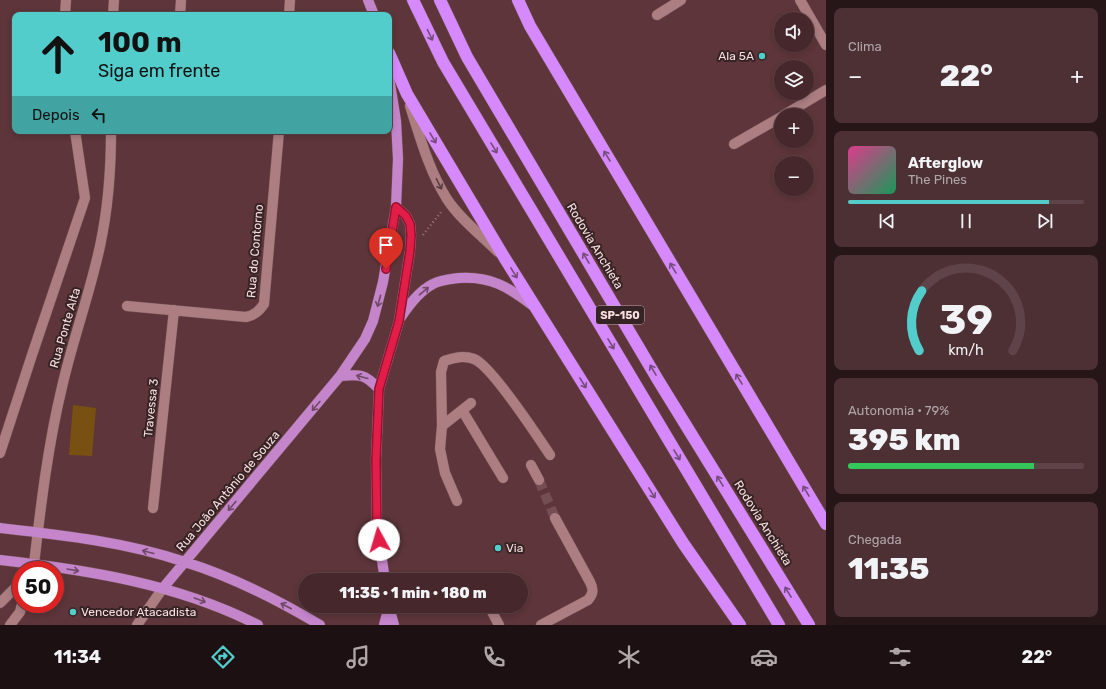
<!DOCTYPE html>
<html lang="pt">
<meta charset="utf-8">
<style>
body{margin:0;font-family:Rubik,sans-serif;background:#4d3034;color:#f1f3f6;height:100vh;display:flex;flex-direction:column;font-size:15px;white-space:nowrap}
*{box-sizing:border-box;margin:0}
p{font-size:13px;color:#b0a6a9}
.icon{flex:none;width:22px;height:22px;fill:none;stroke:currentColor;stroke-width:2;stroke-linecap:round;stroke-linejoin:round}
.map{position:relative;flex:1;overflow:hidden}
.side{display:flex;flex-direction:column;gap:8px;padding:8px;background:#261618;width:280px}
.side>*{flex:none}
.hud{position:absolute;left:12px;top:12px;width:380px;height:122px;border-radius:8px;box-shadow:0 2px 6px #0003,0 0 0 1px #5e4448;background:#53cdcb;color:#111;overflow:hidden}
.fabs{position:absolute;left:774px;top:12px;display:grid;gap:8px}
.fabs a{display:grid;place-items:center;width:40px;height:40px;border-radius:50%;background:#46282c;box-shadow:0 2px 6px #0003,0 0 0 1px #5e4448;font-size:20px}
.speed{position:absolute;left:12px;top:561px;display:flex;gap:8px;font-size:20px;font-weight:700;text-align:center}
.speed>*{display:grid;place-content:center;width:52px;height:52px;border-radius:50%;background:#46282c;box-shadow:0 2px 6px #0003,0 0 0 1px #5e4448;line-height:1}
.speed .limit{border:6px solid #d22;background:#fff;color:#111}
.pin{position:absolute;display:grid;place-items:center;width:34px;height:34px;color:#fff;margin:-41px -17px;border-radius:50% 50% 50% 0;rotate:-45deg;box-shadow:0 0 4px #0007}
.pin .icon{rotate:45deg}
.me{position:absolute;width:44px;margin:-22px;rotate:354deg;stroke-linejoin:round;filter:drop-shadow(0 0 3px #0008)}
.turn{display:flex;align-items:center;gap:14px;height:84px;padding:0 20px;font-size:18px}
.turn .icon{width:52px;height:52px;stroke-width:2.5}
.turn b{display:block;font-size:28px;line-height:34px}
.then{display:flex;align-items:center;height:38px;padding:0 20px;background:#0003;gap:8px;font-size:15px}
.big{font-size:30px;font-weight:800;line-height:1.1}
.side .tile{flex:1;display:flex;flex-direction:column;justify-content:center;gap:6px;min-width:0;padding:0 14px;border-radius:8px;background:#4d3034}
.side .dial{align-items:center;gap:0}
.dial svg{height:104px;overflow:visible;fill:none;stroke:#5e4448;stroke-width:7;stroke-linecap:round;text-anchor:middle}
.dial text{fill:#f1f3f6;stroke:none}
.song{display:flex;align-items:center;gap:12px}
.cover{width:48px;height:48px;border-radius:6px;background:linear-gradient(135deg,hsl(330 70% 55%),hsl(150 70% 35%))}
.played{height:4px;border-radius:2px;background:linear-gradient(90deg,#53cdcb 85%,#5e4448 85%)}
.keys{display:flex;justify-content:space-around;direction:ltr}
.heat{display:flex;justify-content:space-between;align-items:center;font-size:22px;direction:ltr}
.charge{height:6px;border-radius:3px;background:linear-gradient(90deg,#34c759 79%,#5e4448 0)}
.trip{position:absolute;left:298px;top:573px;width:230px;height:40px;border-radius:20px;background:#46282c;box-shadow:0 2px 6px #0003,0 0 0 1px #5e4448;font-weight:800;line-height:40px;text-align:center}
.menu{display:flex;height:64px;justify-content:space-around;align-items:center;background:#1c1012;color:#b0a6a9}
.menu .icon{width:28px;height:28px}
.menu .current{color:#53cdcb}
.menu b{font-size:18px;color:#f1f3f6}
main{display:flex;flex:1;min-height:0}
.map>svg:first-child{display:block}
.green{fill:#775012}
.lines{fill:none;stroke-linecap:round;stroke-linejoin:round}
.minor-tunnel{stroke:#744e53;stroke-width:10;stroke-dasharray:10 5;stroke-linecap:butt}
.minor-casing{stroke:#755356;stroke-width:11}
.major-casing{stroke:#755356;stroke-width:11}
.highway-casing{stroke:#755356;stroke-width:13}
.path{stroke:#9b797c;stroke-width:2.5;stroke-dasharray:1 3;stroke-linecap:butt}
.minor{stroke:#ac7e82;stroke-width:10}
.major{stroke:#c585cb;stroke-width:10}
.highway{stroke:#d589fc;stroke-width:12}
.oneway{stroke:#764c7b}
.oneway2{stroke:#593e41}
.oneway3{stroke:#6f4a67}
.route-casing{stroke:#92132f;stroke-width:10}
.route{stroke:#e11d48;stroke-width:7}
.poi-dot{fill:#53cdcb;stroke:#362325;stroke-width:1.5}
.labels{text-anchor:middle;stroke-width:4;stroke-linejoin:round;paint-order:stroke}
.shield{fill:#362325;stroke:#bea7a8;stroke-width:1}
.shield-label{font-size:11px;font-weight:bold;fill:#f9dfe0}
.poi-label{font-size:12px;fill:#f9dfe0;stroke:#362325;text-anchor:start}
.street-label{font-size:12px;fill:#f9dfe0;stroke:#362325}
</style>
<main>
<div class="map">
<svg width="826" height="625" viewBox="0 0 826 625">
<rect width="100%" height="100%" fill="#5d353a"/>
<path class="green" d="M73,405l23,3 -4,48 -23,-1z"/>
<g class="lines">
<path class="minor-tunnel" d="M539,480l16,38"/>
<defs>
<path id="minor" d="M800,0l26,45
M65,15l1,-15
M113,15l1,-15
M180,15l1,-15
M289,15l1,-15
M657,15l24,-15
M410,106c10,31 19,65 37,93 12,19 35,37 51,53
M784,115l42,-25
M734,144l47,-27
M127,306l119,11c9,-2 13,-6 18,-13l15,-173
M462,410l41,68
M442,426l-1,-54 3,-11c10,-3 19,-6 30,-2 17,6 64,78 76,96
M0,453l32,-98 53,-157 -10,-67
M531,465l8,15
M457,501l-12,-28 -5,-24 2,-23 29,-23
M153,508l21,-198
M30,570l4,-6c7,-60 14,-119 28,-177 11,-48 28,-94 38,-141 8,-37 11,-77 11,-115
M0,603l21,-21
M489,606l10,19
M10,625l10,-13 2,-8
M137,625l26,-37
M541,625l47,-25c5,-6 6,-10 2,-18l-35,-64"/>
<path id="major" d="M368,0l6,15
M401,317c8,-12 18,-26 32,-33 7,-4 18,-5 26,-6 32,-2 49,9 73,27
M340,376c20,-2 25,-2 39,13
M0,528c62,7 126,14 185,34 48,15 93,38 135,63
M0,560c88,10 178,24 258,65
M385,580l-8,-53 -1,-67 3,-71 20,-68 11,-70 1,-16 -1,-11 -4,-8 -10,-9
M163,588l177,-212 25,-37 8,-18 10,-39 13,-75 2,-48 -2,-38 -7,-44
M389,607l5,18
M384,625l5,-19"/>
<path id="highway" d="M413,0l30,62 336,563
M440,0l27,57 191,323 151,245
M518,0l12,26 296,498
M389,53l18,41 97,163 179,286 57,82"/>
</defs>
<use href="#minor" class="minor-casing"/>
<use href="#major" class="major-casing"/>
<use href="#highway" class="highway-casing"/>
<path class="path" d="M423,235l18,-23"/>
<use href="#minor" class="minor"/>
<use href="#major" class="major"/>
<use href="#highway" class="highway"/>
</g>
<defs><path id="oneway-shaft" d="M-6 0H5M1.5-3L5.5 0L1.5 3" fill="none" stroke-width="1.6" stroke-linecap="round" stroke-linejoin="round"/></defs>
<g class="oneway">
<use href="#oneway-shaft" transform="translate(430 35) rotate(64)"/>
<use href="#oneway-shaft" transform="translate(433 138) rotate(59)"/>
<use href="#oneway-shaft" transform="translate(494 148) rotate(59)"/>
<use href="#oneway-shaft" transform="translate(607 156) rotate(-121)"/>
<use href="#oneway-shaft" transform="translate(586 258) rotate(-121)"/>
<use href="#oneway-shaft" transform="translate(673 268) rotate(-121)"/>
<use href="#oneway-shaft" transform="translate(514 273) rotate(58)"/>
<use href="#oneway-shaft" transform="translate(611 344) rotate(59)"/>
<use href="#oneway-shaft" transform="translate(653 370) rotate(-121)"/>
<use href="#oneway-shaft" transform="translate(739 379) rotate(-121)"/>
<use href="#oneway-shaft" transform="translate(583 383) rotate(58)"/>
<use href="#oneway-shaft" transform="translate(677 455) rotate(59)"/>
<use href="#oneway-shaft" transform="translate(720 481) rotate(-122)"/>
<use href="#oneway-shaft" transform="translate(806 491) rotate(-121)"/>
<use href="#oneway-shaft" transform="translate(652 493) rotate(58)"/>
<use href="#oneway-shaft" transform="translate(788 592) rotate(-122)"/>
</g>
<use class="oneway2" href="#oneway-shaft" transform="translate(439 184) rotate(63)"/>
<g class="oneway3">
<use href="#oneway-shaft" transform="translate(424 291) rotate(-40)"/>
<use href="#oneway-shaft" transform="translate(379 301) rotate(105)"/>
<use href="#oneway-shaft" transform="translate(362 377) rotate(-165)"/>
<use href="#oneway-shaft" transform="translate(316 406) rotate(130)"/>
<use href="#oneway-shaft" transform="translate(232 506) rotate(130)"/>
<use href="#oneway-shaft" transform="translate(148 552) rotate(-165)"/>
<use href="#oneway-shaft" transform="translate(73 570) rotate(10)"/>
<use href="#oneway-shaft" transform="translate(200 600) rotate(20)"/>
<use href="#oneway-shaft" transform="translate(286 606) rotate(-153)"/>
</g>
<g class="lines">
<defs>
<path id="route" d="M379,540l-2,-13 -1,-67 3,-71 20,-68 11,-70 1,-16 -1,-11 -4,-8 -10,-9 -10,62"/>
</defs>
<use href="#route" class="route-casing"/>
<use href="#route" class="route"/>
</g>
<g class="poi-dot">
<circle cx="762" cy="56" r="4"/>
<circle cx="498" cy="548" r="4"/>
<circle cx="73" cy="612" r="4"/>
</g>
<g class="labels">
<rect class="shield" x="596" y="306" width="48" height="18" rx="3"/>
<g class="shield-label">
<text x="620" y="319">SP-150</text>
</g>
<g class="poi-label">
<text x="754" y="60" text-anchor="end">Ala 5A</text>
<text x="506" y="552">Via</text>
<text x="81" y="616">Vencedor Atacadista</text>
</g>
<g class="street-label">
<text transform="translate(595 246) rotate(59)" y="4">Rodovia Anchieta</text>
<text transform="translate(255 251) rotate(-85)" y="4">Rua do Contorno</text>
<text transform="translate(65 328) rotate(-74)" y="4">Rua Ponte Alta</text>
<text transform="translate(151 408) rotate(-84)" y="4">Travessa 3</text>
<text transform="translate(228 491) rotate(-50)" y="4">Rua João Antônio de Souza</text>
<text transform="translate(763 523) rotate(58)" y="4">Rodovia Anchieta</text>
</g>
</g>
</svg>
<div class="fabs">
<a><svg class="icon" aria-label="sound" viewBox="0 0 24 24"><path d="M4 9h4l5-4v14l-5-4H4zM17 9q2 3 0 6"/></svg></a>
<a><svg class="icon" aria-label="layers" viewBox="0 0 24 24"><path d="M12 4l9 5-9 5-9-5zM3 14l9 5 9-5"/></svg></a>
<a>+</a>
<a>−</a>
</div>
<div class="speed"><div class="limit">50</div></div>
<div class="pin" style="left:386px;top:269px;background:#d93025"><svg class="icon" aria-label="arrive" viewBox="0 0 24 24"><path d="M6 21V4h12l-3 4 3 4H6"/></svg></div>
<svg class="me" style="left:379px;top:540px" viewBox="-20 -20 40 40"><circle r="19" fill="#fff"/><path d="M0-13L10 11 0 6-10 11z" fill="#e11d48"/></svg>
<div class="trip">11:35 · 1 min · 180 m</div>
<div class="hud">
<div class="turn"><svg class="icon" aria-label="ahead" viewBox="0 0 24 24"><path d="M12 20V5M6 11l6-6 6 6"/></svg><div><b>100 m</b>Siga em frente</div></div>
<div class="then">Depois<svg class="icon" aria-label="left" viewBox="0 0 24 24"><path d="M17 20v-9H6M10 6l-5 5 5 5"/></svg></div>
</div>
</div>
<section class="side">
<div class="tile"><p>Clima</p>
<div class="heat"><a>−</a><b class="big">22°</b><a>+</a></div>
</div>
<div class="tile">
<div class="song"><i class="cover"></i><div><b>Afterglow</b><p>The Pines</p></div></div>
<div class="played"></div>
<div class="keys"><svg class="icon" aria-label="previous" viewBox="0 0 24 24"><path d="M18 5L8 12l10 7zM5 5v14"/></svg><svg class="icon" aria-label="pause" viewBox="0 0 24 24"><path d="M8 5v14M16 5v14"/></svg><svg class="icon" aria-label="next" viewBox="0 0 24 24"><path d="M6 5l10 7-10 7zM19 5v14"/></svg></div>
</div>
<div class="tile dial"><svg viewBox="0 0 100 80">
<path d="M14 69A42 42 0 1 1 86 69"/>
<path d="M14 69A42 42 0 0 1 16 23" stroke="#53cdcb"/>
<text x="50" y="56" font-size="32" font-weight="700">39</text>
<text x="50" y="72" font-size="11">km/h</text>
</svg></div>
<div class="tile"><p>Autonomia · 79%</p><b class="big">395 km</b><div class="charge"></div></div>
<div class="tile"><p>Chegada</p><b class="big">11:35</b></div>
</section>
</main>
<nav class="menu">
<b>11:34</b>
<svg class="icon current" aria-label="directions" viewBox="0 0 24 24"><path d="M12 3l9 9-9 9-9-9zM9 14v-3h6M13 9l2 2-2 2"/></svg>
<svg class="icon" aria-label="music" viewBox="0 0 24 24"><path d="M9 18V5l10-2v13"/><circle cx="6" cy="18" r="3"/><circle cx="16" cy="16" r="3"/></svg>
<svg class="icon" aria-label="phone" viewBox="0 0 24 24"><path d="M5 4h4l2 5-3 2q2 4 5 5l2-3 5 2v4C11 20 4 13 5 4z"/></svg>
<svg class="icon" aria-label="climate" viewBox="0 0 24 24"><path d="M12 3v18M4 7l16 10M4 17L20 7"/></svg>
<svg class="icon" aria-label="car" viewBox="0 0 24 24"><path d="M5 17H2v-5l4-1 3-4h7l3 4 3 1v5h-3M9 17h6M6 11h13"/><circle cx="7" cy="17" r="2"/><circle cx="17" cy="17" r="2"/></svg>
<svg class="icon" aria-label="filters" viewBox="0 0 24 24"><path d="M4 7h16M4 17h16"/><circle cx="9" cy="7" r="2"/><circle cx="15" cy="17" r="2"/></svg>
<b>22°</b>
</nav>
